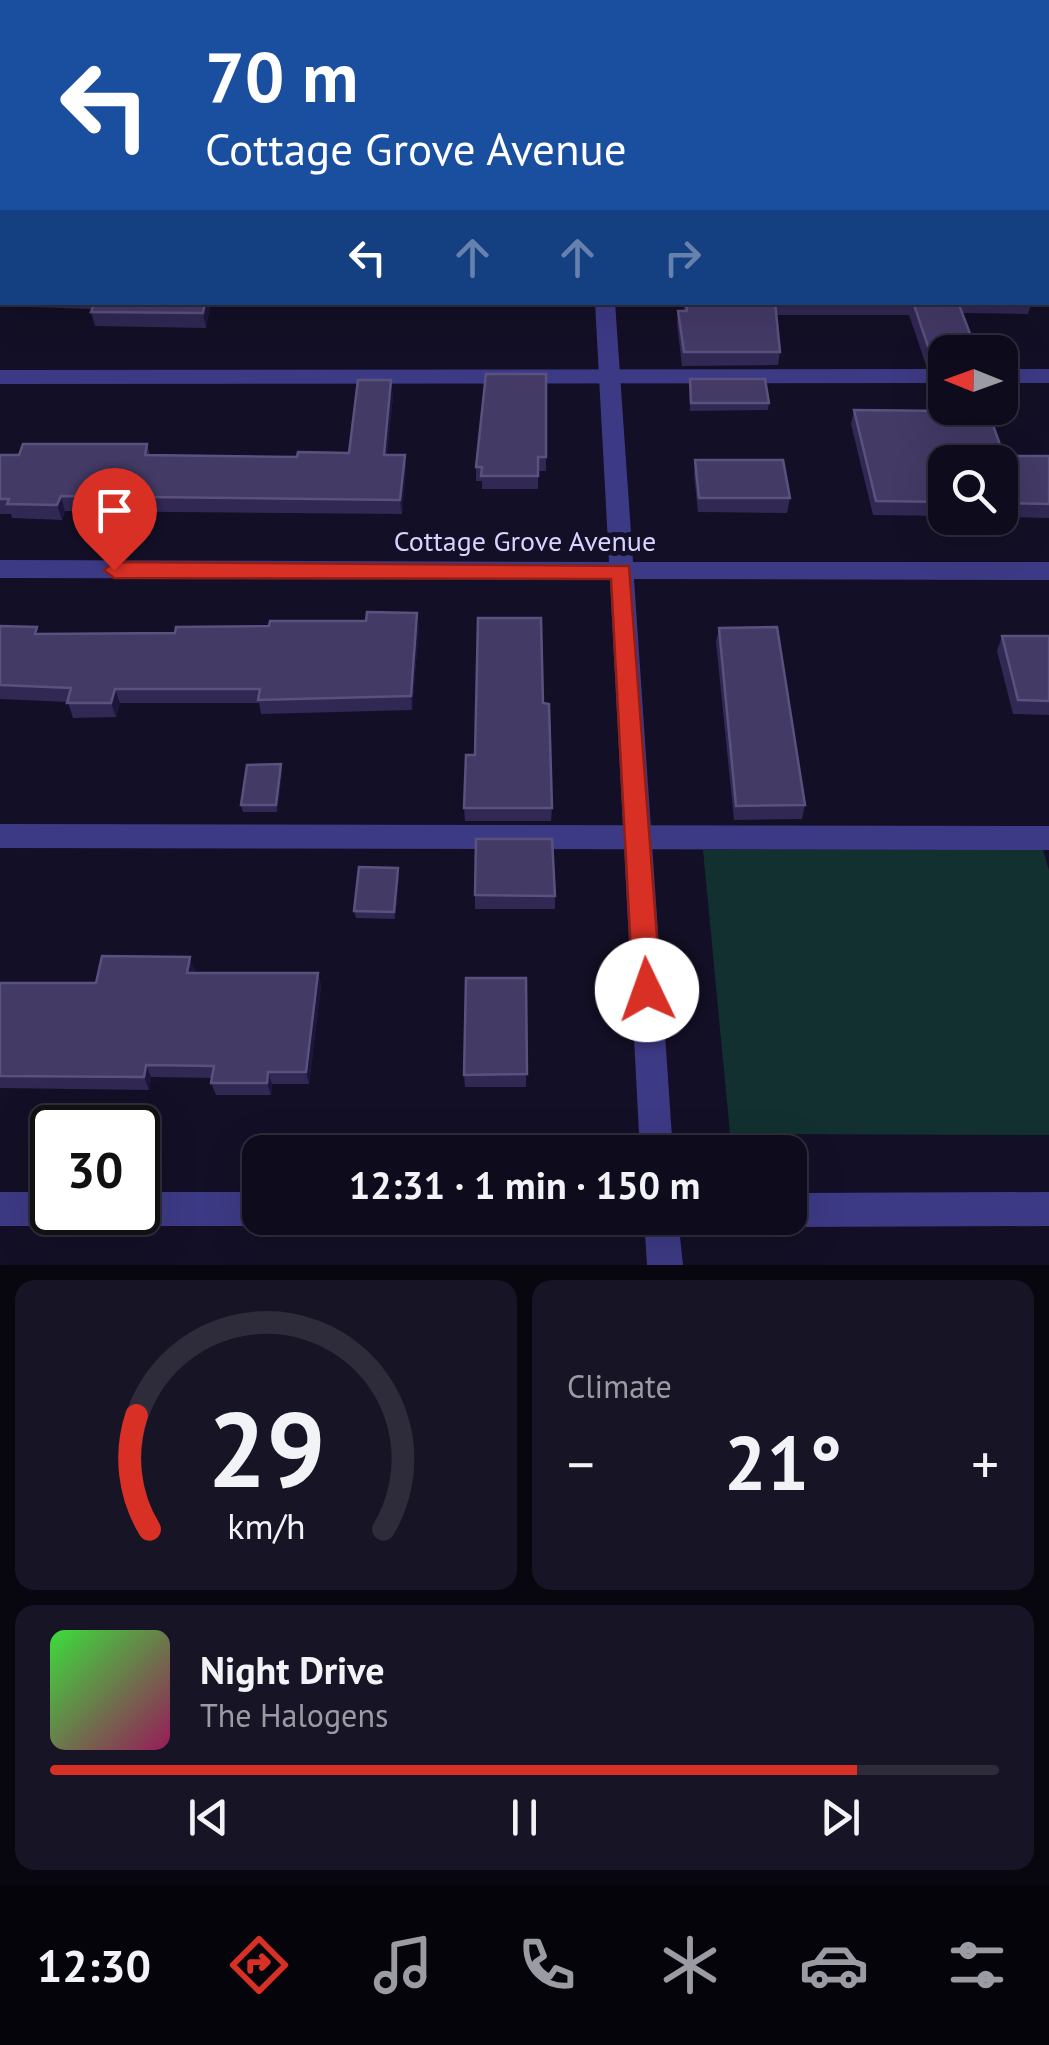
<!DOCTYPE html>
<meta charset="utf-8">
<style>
body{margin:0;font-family:"PT Sans",sans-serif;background:#171425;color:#f1f3f6;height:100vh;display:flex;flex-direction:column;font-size:38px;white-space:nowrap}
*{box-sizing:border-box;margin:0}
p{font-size:32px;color:#9b9ba3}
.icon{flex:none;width:55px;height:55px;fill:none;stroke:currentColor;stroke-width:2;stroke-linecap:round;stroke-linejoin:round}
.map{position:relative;height:1265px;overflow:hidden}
.drawer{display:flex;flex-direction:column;gap:15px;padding:15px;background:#08060f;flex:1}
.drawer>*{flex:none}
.top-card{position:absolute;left:0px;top:0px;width:1050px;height:305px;box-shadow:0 10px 40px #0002,0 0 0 2px #2e2b3b;background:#1a4fa0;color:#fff;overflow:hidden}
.needle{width:65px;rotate:271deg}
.controls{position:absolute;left:928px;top:335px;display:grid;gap:20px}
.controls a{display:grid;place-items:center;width:90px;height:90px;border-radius:20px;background:#0e0b1c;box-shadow:0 10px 40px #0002,0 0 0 2px #2e2b3b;font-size:50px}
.speed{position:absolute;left:30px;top:1105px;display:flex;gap:20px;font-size:50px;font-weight:700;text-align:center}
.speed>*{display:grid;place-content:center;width:130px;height:130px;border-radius:50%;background:#0e0b1c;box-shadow:0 10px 40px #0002,0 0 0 2px #2e2b3b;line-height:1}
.speed .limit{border:5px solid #111;border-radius:15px;background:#fff;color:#111}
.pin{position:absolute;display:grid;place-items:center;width:85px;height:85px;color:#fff;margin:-102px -42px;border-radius:50% 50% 50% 0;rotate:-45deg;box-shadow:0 0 10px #0007}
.pin .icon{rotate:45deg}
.me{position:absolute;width:110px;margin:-55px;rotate:357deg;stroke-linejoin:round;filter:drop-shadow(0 0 8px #0008)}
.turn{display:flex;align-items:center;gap:35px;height:210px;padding:0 40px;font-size:45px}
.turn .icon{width:130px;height:130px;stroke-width:2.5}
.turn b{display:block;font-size:70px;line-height:85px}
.lanes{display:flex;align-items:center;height:95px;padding:0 40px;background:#0003;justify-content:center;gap:50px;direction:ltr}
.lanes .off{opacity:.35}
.big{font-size:75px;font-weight:600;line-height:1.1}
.drawer .card{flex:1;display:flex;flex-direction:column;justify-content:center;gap:15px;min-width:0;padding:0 35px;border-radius:20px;background:#171425}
.drawer .dial{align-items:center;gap:0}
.dial svg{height:260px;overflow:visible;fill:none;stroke:#2e2b3b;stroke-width:7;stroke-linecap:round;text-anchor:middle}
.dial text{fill:#f1f3f6;stroke:none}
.song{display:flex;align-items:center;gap:30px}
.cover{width:120px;height:120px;border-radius:15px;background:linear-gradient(135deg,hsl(120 70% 55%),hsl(330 70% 35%))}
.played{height:10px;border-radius:5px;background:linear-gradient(90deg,#d93025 85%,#2e2b3b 85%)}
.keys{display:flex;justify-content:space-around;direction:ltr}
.heat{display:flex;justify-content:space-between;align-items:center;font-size:55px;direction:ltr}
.drawer .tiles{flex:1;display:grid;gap:15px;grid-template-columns:1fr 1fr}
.card:last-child{grid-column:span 2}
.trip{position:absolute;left:242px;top:1135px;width:565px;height:100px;border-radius:20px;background:#0e0b1c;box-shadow:0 10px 40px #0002,0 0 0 2px #2e2b3b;font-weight:600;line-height:100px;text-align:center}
.dock{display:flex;height:160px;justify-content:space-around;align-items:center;background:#06040b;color:#9b9ba3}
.dock .icon{width:70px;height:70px}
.dock .on{color:#d93025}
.dock b{font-size:45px;color:#f1f3f6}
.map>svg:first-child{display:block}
.green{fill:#12302f}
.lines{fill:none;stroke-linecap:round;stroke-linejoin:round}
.lane{fill:#3d3a85;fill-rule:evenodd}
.street{fill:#3d3a85;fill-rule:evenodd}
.wall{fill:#312854}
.shaded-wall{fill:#1d163a}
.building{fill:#433a66;stroke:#5a527e;stroke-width:2.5}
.route{fill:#d93025;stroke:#8d1f18;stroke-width:2.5}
.labels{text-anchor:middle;stroke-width:10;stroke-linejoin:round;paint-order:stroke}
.street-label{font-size:28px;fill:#d9d4ff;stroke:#130f26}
</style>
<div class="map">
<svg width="1049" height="1265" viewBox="0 0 1049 1265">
<rect width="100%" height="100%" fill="#130f26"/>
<path class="green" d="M703,850h340l6,20v265l-319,-1z"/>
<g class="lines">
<path class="lane" d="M0,87h2v10h-2z
M945,369v14l-945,1v-14z
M1000,369h49v14h-49z
M0,824l1049,2v24l-1049,-2z"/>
<path class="street" d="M579,0h14v2h-14z
M0,223l2,1v11h-2z
M1048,223h1v12l-1,-1z
M595,302h20l18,260h416v18l-415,-1 39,573h-33l-30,-573 -610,-1v-18l609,2z
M0,1192h52v20h16l-4,9 -12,5h-52z
M138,1192h122v26h14l-14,8h-122l-12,-5 -4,-9h16z
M1049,1192v34l-259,1 -14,-9h14v-25z
M644,1218h34l5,47h-36z"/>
</g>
<path class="wall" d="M0,251h2v51h296l-1,5h-87l-4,21 -111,-2 -4,-14 1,-3 -92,-3z
M419,302h42v5h-41z
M683,302h354l-1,2h-5l-3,10 -66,-1 -17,39v14l-19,-1 -17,-50h-133l4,37 -2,13 -96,1 -5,-42 1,-13h6z
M937,373h8v35h42l17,48h45v62l-49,-1v-55h-55v54l-72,-1 -22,-91 3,-14 87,1 -8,-24z
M546,374v97h-8v18h-56v-8h-6v-14z
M690,379l79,24 -1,7 -78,1z
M393,395l-6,60h18l1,15 -4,44 -337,-3 -3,9 -50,-2 -1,-4h-11v-59l147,-11 3,11 147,2 52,-4z
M695,460l95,38 -3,15 -89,-1 -4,-37z
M0,626l40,8 135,-1 244,-6 -7,83 -151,4 -2,-11h-139l-4,14 -43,1 -5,-16 -68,-3z
M719,628l86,177 -3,14 -68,1 -18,-178z
M1002,636h47v79l-36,-1 -16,-63z
M543,703l9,105 -1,13h-86l-1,-13 11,-53z
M282,772l-5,40h-34l-2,-7z
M399,875l-4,44 -39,-1 -2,-7z
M475,895l80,1v13h-80z
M195,970l-1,3h124l3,13 -12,98h-37l-1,11h-55l-5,-12 1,-5 -61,-1 -2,13 -149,-2v-105h96z
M526,978v109h-61l-1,-12z"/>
<path class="shaded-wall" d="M2,0l10,1 -1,1h-9v13l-2,4v-15z
M205,302h4l1,5 -4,21 -3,-15z
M391,380l2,15 -8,75 -1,-15z
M405,455l1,15 -4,44 -2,-14z
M61,496l4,15 -3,9 -5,-15z
M417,613l2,14 -7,83 -1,-14z
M115,689l5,14 -4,14 -5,-14z
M281,764l1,8 -5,40 -1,-7z
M398,868l1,7 -4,44 -1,-7z
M190,957l5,13 -3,16 -5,-13z
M318,973l3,13 -12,98 -3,-12z
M146,1065l5,12 -2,13 -5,-13z
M268,1072l4,12 -1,11 -4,-12z"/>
<path class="building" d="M234,0h40l-1,2h-40z
M491,0h58v2h-58z
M686,0h104v2h-104z
M1048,32h1v77l-1,-4z
M1048,133h1v54h-1z
M0,251h2v41h-2z
M95,302h110l-2,11 -112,-1z
M686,302h89l5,50h-96l-6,-41h9z
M913,302h45l19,50h-47z
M937,373h8v24z
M486,374h60v83h-8v19h-57l1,-9h-6z
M690,379h75l4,24h-78z
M358,380h33l-7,75h21l-5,45 -339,-4 -4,9 -50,-1 2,-5h-9v-44h19l4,-11h124l-2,11 152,2 1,-5 51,1z
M949,408h38l17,48h45v48l-49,-1v-41h-55v40l-69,-1 -22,-91 96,1z
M695,460h88l7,38h-91z
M367,612l50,1 -6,83 -153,4 2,-11h-145l-4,14h-44l4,-15 -71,-3v-59l37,1 -2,7 140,-1 1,-6 93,-1 1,-5h96z
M478,618h63l2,85 6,1 3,104h-88l2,-53h9z
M777,627l28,178 -69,1 -17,-178z
M1002,636h47v65l-31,-1z
M281,764l-5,41h-35l6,-40z
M476,839h76l3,57 -80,-1z
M359,867l39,1 -4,44 -40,-1z
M102,956l88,1 -3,16h131l-12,99h-38l-1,11h-56l3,-17 -68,-1 -2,12 -144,-1v-93h96z
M466,978h60l1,96 -63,1z"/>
<path class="route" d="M114,562l515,4 32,424 -4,9 -10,4 -10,-4 -4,-9 -22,-411 -497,-1 -10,-8z"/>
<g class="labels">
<g class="street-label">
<text x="525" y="551">Cottage Grove Avenue</text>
</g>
</g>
</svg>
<div class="controls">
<a><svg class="needle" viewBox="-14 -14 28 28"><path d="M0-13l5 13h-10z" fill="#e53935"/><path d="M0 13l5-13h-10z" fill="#9b9ba3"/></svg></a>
<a><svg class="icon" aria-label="search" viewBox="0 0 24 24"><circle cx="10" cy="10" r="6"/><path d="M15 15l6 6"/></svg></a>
</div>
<div class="speed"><div class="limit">30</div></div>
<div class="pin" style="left:114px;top:570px;background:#d93025"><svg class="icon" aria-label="arrive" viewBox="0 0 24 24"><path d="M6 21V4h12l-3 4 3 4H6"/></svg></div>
<svg class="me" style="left:647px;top:990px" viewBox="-20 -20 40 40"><circle r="19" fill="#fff"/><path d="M0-13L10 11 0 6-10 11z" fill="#d93025"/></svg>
<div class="trip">12:31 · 1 min · 150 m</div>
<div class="top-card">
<div class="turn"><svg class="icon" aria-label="left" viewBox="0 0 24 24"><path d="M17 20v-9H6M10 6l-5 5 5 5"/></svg><div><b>70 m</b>Cottage Grove Avenue</div></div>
<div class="lanes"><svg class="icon" aria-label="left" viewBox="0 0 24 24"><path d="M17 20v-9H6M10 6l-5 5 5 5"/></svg><svg class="icon off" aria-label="ahead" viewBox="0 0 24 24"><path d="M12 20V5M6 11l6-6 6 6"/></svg><svg class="icon off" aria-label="ahead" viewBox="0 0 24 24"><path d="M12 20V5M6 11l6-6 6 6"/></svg><svg class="icon off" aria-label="right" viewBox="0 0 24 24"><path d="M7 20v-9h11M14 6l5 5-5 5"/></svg></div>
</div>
</div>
<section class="drawer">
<div class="tiles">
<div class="card dial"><svg viewBox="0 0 100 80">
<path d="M14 69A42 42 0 1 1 86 69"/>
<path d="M14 69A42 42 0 0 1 10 34" stroke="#d93025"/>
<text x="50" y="56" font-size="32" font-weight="700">29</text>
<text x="50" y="72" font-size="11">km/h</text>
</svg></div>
<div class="card"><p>Climate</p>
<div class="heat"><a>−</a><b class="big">21°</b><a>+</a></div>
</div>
<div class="card">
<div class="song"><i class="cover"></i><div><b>Night Drive</b><p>The Halogens</p></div></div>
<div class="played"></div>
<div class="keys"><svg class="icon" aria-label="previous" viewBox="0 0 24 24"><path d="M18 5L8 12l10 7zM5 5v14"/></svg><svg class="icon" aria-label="pause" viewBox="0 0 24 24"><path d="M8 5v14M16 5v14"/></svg><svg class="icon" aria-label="next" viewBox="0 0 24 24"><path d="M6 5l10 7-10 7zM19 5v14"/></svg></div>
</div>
</div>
</section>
<nav class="dock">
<b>12:30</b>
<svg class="icon on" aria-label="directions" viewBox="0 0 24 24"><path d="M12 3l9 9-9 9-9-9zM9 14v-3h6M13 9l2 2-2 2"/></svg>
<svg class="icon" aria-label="music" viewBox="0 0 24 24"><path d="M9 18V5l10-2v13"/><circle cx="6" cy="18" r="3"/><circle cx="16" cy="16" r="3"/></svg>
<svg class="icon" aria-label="phone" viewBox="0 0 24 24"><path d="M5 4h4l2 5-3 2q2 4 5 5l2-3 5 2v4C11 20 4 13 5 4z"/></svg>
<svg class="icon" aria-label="climate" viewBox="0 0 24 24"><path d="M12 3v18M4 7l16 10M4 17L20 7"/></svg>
<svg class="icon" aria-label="car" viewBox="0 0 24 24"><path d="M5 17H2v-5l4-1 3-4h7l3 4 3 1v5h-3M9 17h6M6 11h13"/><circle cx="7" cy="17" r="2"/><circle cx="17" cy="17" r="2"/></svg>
<svg class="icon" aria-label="filters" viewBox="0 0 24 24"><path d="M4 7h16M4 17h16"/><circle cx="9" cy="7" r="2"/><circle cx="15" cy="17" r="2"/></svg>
</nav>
